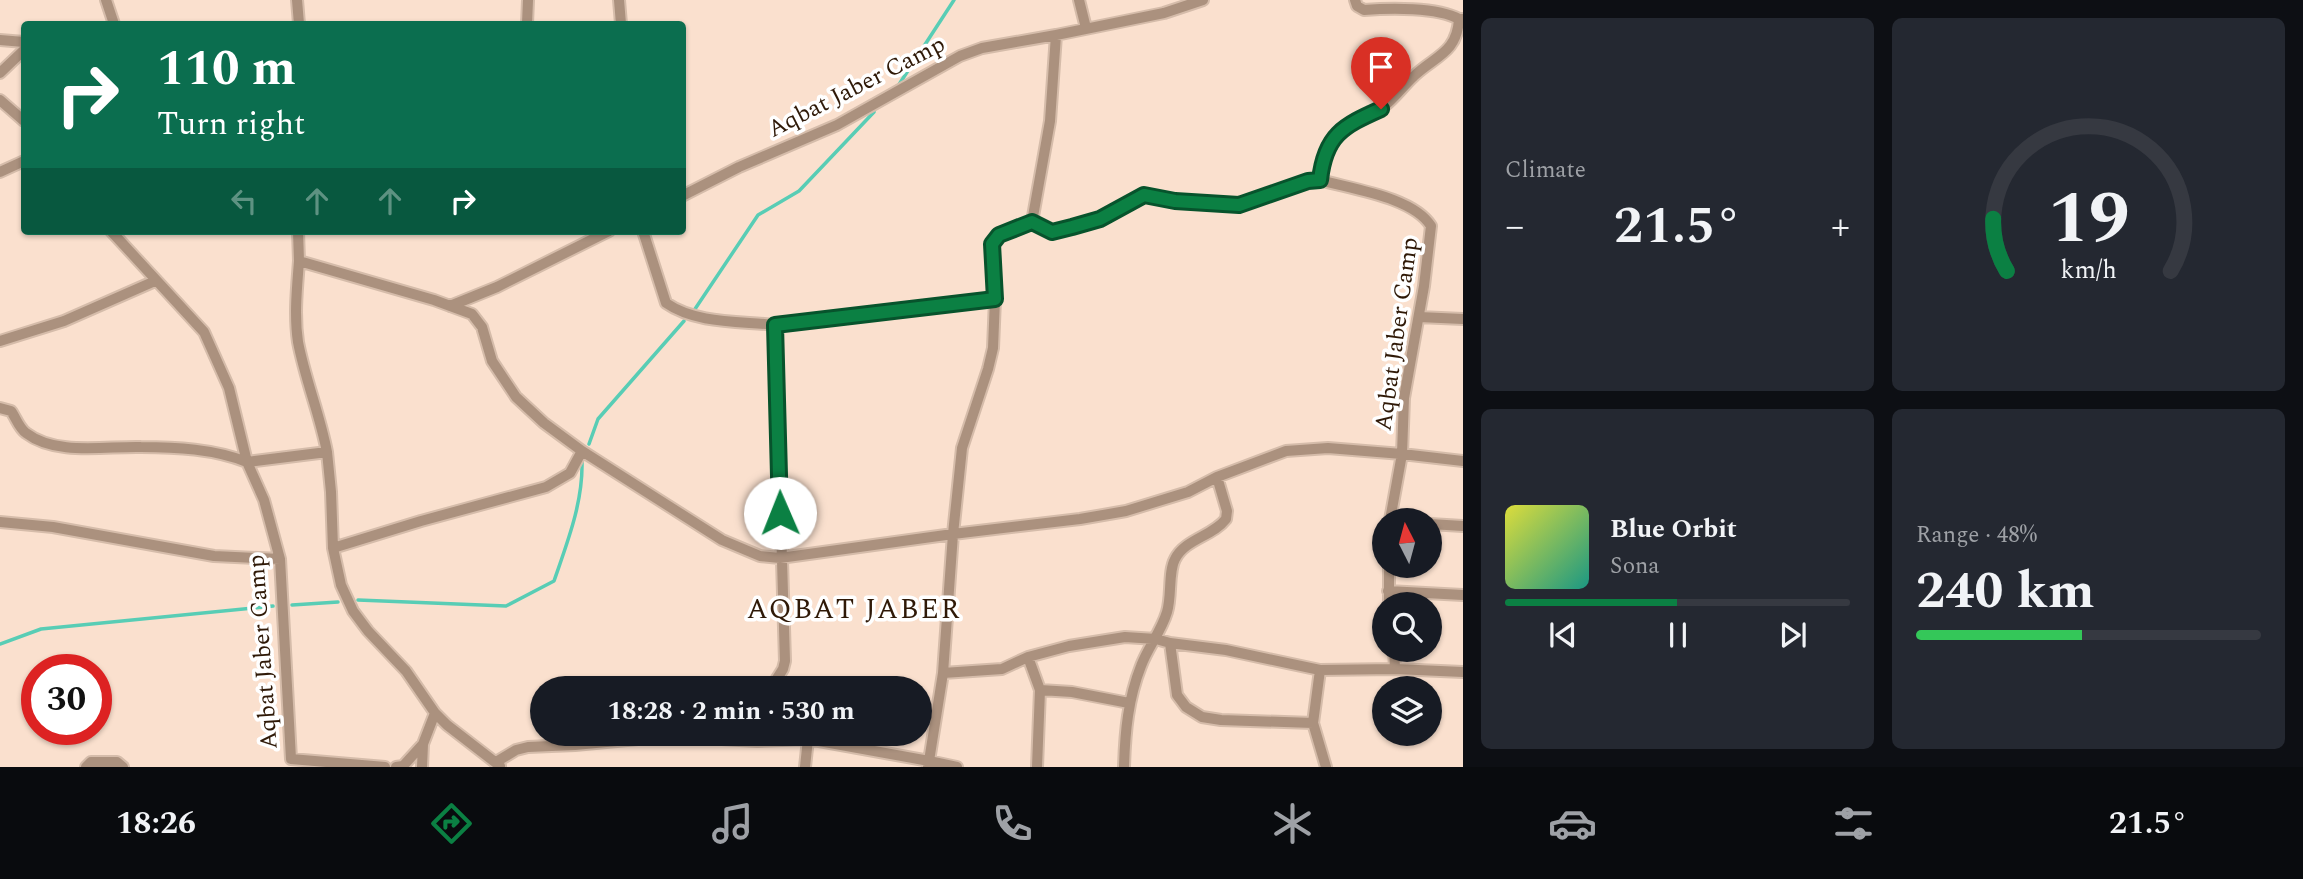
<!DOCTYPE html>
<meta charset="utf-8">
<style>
body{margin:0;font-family:Spectral,serif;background:#242831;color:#f1f3f6;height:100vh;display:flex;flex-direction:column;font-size:26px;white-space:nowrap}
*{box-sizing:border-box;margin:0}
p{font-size:23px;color:#9ea1a6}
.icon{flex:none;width:38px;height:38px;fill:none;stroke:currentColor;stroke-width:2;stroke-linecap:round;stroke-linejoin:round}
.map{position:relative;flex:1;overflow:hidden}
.sheet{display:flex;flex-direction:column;gap:18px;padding:18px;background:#0d0f14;width:840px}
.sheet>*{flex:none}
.hud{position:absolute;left:21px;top:21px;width:665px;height:214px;border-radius:7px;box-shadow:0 2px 5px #0004;background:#0b6e4f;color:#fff;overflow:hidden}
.needle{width:46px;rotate:354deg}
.fabs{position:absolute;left:1372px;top:508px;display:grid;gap:14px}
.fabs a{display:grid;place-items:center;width:70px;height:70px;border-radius:50%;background:#171b24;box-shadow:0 2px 5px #0004;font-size:35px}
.speed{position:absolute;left:21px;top:654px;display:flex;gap:14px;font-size:35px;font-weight:700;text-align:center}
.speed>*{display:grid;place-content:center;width:91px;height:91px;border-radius:50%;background:#171b24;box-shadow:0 2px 5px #0004;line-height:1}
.speed .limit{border:10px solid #d22;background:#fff;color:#111}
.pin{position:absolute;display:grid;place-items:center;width:60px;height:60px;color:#fff;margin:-72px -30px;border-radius:50% 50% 50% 0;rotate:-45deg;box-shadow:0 0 7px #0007}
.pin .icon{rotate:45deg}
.me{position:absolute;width:77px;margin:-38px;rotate:359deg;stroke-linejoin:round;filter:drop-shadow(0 0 5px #0008)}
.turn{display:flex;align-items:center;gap:24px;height:147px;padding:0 21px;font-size:32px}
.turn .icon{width:91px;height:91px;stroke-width:2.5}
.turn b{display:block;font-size:49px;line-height:60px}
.lanes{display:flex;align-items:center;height:66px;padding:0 21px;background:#0003;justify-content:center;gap:35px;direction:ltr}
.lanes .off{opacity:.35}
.big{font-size:52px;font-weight:700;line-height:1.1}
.sheet .tile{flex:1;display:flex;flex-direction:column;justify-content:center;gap:10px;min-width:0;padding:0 24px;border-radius:10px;background:#242831}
.sheet .dial{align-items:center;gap:0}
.dial svg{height:182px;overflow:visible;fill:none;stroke:#363941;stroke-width:7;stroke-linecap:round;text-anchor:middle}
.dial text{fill:#f1f3f6;stroke:none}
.song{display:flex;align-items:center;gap:21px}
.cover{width:84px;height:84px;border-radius:10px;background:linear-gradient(135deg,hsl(60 70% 55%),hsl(170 70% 35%))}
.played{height:7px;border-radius:4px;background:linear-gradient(90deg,#0b8043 50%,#363941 50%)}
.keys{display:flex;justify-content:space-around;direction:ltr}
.heat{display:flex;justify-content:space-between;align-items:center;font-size:38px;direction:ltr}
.charge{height:10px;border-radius:5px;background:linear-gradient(90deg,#34c759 48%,#363941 0)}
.sheet .tiles{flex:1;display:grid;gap:18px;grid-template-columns:repeat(2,1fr)}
.trip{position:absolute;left:530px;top:676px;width:402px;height:70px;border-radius:35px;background:#171b24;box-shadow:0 2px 5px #0004;font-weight:700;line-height:70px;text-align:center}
.tabs{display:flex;height:112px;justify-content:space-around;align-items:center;background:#090b0e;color:#9ea1a6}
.tabs .icon{width:49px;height:49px}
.tabs .on{color:#0b8043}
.tabs b{font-size:32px;color:#f1f3f6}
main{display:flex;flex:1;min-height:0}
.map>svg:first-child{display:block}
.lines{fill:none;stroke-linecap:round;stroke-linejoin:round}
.stream{stroke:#58cdb5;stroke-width:3.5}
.street-casing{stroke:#d5bcaa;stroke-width:14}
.street{stroke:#ab917e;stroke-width:10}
.route-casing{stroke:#07532c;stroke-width:18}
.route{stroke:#0b8043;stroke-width:12}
.labels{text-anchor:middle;stroke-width:7;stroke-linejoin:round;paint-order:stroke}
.street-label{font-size:24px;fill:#2f1907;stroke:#fff}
.quarter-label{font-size:28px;letter-spacing:2px;fill:#2f1907;stroke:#fff}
</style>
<main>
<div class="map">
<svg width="1463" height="767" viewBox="0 0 1463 767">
<rect width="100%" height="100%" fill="#fae0ce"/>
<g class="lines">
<path class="stream" d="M898,86l56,-86
M693,312l65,-97 41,-24 75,-79
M589,444l9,-25 86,-98
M358,600l148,6 48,-25c13,-38 29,-78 28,-119
M292,605l46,-3
M0,644l41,-15 232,-23"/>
<defs>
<path id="street" d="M106,0l8,24
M297,0l2,24
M619,0l2,24
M1079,0l7,28
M1355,0l2,6 7,4c26,-2 73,-3 95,9
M527,24l1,-24
M0,40l24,2
M0,73l24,-23
M0,100l24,21
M0,172l24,-11
M1320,180c31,9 93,17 111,46l-7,60 -20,112 -2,56 -74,-6 -42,3 -69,26 -29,15 -62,19 -46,8 -127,15 9,-86 26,-79 5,-21 2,-49 -3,-55 7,-9 33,-13 20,10 20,-5 28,-8 44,-24 31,5 64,4 69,-23z
M1320,180c3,-26 14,-49 38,-61 9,-4 18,-7 25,-12 12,-9 20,-21 31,-31 21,-20 43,-23 45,-57h4
M682,196l57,-29 98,-42 123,-69 22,-8 74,-13
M1032,222l18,-101 6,-86 108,-22 39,-13
M111,231l93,101 25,56 18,74
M298,231l1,30
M643,231l23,72c30,21 75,18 109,22l10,336 -2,8 -12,19
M450,306l47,-19 112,-56
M1419,317l44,2
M775,325l220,-26
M0,341l64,-20 91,-40
M0,408l11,3c5,7 8,17 15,22 30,23 79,13 115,14 35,0 73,2 106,15
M327,452c-7,-37 -22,-73 -29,-110 -4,-27 -1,-54 1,-81l135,39 38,14 10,13 10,34 24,36 28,26 38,28
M1390,520l12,-66 61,7
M0,522l53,5 161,29 66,3
M1430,524l33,2
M333,548l-2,-56 -4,-40 -80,10 17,38 16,59 11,200 94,8
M1389,565v39
M1388,591l75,4
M1170,643l7,52 9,12 16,10 19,3 92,3
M1394,649l1,20
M1028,657l12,33 -3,77
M1320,670l-7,53 13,44
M943,673l59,-4 26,-12 41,-11 56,-9 31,2 14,4 56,7 94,20 75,-1 68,3
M1040,690l32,2 57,11
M435,713l-29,-42 -38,-40 -15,-20 -12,-26 -8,-37 88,-27 125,-34 24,-14 12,-22 140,89 38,16 20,2 173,-24 -10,139 -14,88 -121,-22 -51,2 -88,-5 -94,9 -47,2 -12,3 -20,12
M86,767l5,-5h26l6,5
M396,767l7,-1 20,-22 12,-31 12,12 53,41
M422,767l1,-23
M805,767l3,-28
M928,767l1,-6 28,6
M1124,767c1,-35 4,-68 17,-101 7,-19 20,-34 26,-54 5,-16 1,-40 8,-53 10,-20 38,-23 51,-40l1,-8 -10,-34"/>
</defs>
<use href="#street" class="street-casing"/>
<use href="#street" class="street"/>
</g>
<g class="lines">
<defs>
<path id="route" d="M780,513l-5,-188 220,-26 -3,-55 7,-9 33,-13 20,10 20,-5 28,-8 44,-24 31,6 64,4 69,-24 12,-1c5,-45 23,-54 61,-71"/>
</defs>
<use href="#route" class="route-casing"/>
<use href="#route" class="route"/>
</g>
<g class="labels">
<g class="street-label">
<text transform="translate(856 86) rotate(-27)" y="8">Aqbat Jaber Camp</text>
<text transform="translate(1396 334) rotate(-82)" y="8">Aqbat Jaber Camp</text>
<text transform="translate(262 652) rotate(-94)" y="8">Aqbat Jaber Camp</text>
</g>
<g class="quarter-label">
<text x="854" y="618">AQBAT JABER</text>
</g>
</g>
</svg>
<div class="fabs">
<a><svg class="needle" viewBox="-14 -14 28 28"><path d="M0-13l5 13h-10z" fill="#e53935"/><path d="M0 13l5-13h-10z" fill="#9ea1a6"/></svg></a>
<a><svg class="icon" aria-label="search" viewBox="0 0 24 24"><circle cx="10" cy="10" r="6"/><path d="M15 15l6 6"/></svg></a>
<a><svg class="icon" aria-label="layers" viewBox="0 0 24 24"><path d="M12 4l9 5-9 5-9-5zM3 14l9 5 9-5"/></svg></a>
</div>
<div class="speed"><div class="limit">30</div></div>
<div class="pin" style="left:1381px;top:109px;background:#d93025"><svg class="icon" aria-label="arrive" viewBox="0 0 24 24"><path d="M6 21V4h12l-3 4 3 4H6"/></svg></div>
<svg class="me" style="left:780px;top:513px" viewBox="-20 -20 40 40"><circle r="19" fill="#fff"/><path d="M0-13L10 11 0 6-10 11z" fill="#0b8043"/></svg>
<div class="trip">18:28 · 2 min · 530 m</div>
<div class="hud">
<div class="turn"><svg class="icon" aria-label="right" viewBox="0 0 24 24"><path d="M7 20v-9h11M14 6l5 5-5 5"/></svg><div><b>110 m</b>Turn right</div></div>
<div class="lanes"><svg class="icon off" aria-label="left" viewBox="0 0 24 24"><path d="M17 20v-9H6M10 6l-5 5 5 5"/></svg><svg class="icon off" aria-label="ahead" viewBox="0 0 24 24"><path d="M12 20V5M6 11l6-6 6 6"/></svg><svg class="icon off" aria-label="ahead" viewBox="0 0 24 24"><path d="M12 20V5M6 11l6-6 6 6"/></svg><svg class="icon" aria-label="right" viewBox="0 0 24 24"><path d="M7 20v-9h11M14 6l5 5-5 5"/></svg></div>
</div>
</div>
<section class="sheet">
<div class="tiles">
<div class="tile"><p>Climate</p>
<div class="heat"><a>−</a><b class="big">21.5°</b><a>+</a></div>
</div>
<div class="tile dial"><svg viewBox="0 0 100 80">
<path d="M14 69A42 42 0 1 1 86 69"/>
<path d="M14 69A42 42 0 0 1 8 46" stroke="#0b8043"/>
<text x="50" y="56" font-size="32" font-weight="700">19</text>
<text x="50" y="72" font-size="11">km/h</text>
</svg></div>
<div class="tile">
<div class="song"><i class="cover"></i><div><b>Blue Orbit</b><p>Sona</p></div></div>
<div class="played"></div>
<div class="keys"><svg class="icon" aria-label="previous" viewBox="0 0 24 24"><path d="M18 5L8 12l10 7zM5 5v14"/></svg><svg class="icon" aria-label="pause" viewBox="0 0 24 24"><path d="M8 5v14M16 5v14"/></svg><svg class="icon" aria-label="next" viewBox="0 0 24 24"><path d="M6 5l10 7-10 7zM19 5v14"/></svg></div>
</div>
<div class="tile"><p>Range · 48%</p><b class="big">240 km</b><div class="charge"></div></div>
</div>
</section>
</main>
<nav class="tabs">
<b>18:26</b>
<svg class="icon on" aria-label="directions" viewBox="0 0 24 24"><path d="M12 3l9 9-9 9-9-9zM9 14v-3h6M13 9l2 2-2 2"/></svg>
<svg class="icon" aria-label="music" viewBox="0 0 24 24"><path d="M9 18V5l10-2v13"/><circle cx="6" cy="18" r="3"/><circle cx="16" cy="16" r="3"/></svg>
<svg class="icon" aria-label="phone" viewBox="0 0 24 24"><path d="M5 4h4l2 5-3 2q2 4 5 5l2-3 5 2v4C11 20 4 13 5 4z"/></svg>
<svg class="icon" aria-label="climate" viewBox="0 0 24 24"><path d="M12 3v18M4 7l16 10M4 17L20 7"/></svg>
<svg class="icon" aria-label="car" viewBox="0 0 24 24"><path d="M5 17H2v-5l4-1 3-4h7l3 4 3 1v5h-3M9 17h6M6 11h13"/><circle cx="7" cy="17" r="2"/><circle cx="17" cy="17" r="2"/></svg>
<svg class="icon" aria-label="filters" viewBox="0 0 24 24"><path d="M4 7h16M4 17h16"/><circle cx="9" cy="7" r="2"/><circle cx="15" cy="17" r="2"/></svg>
<b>21.5°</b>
</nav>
